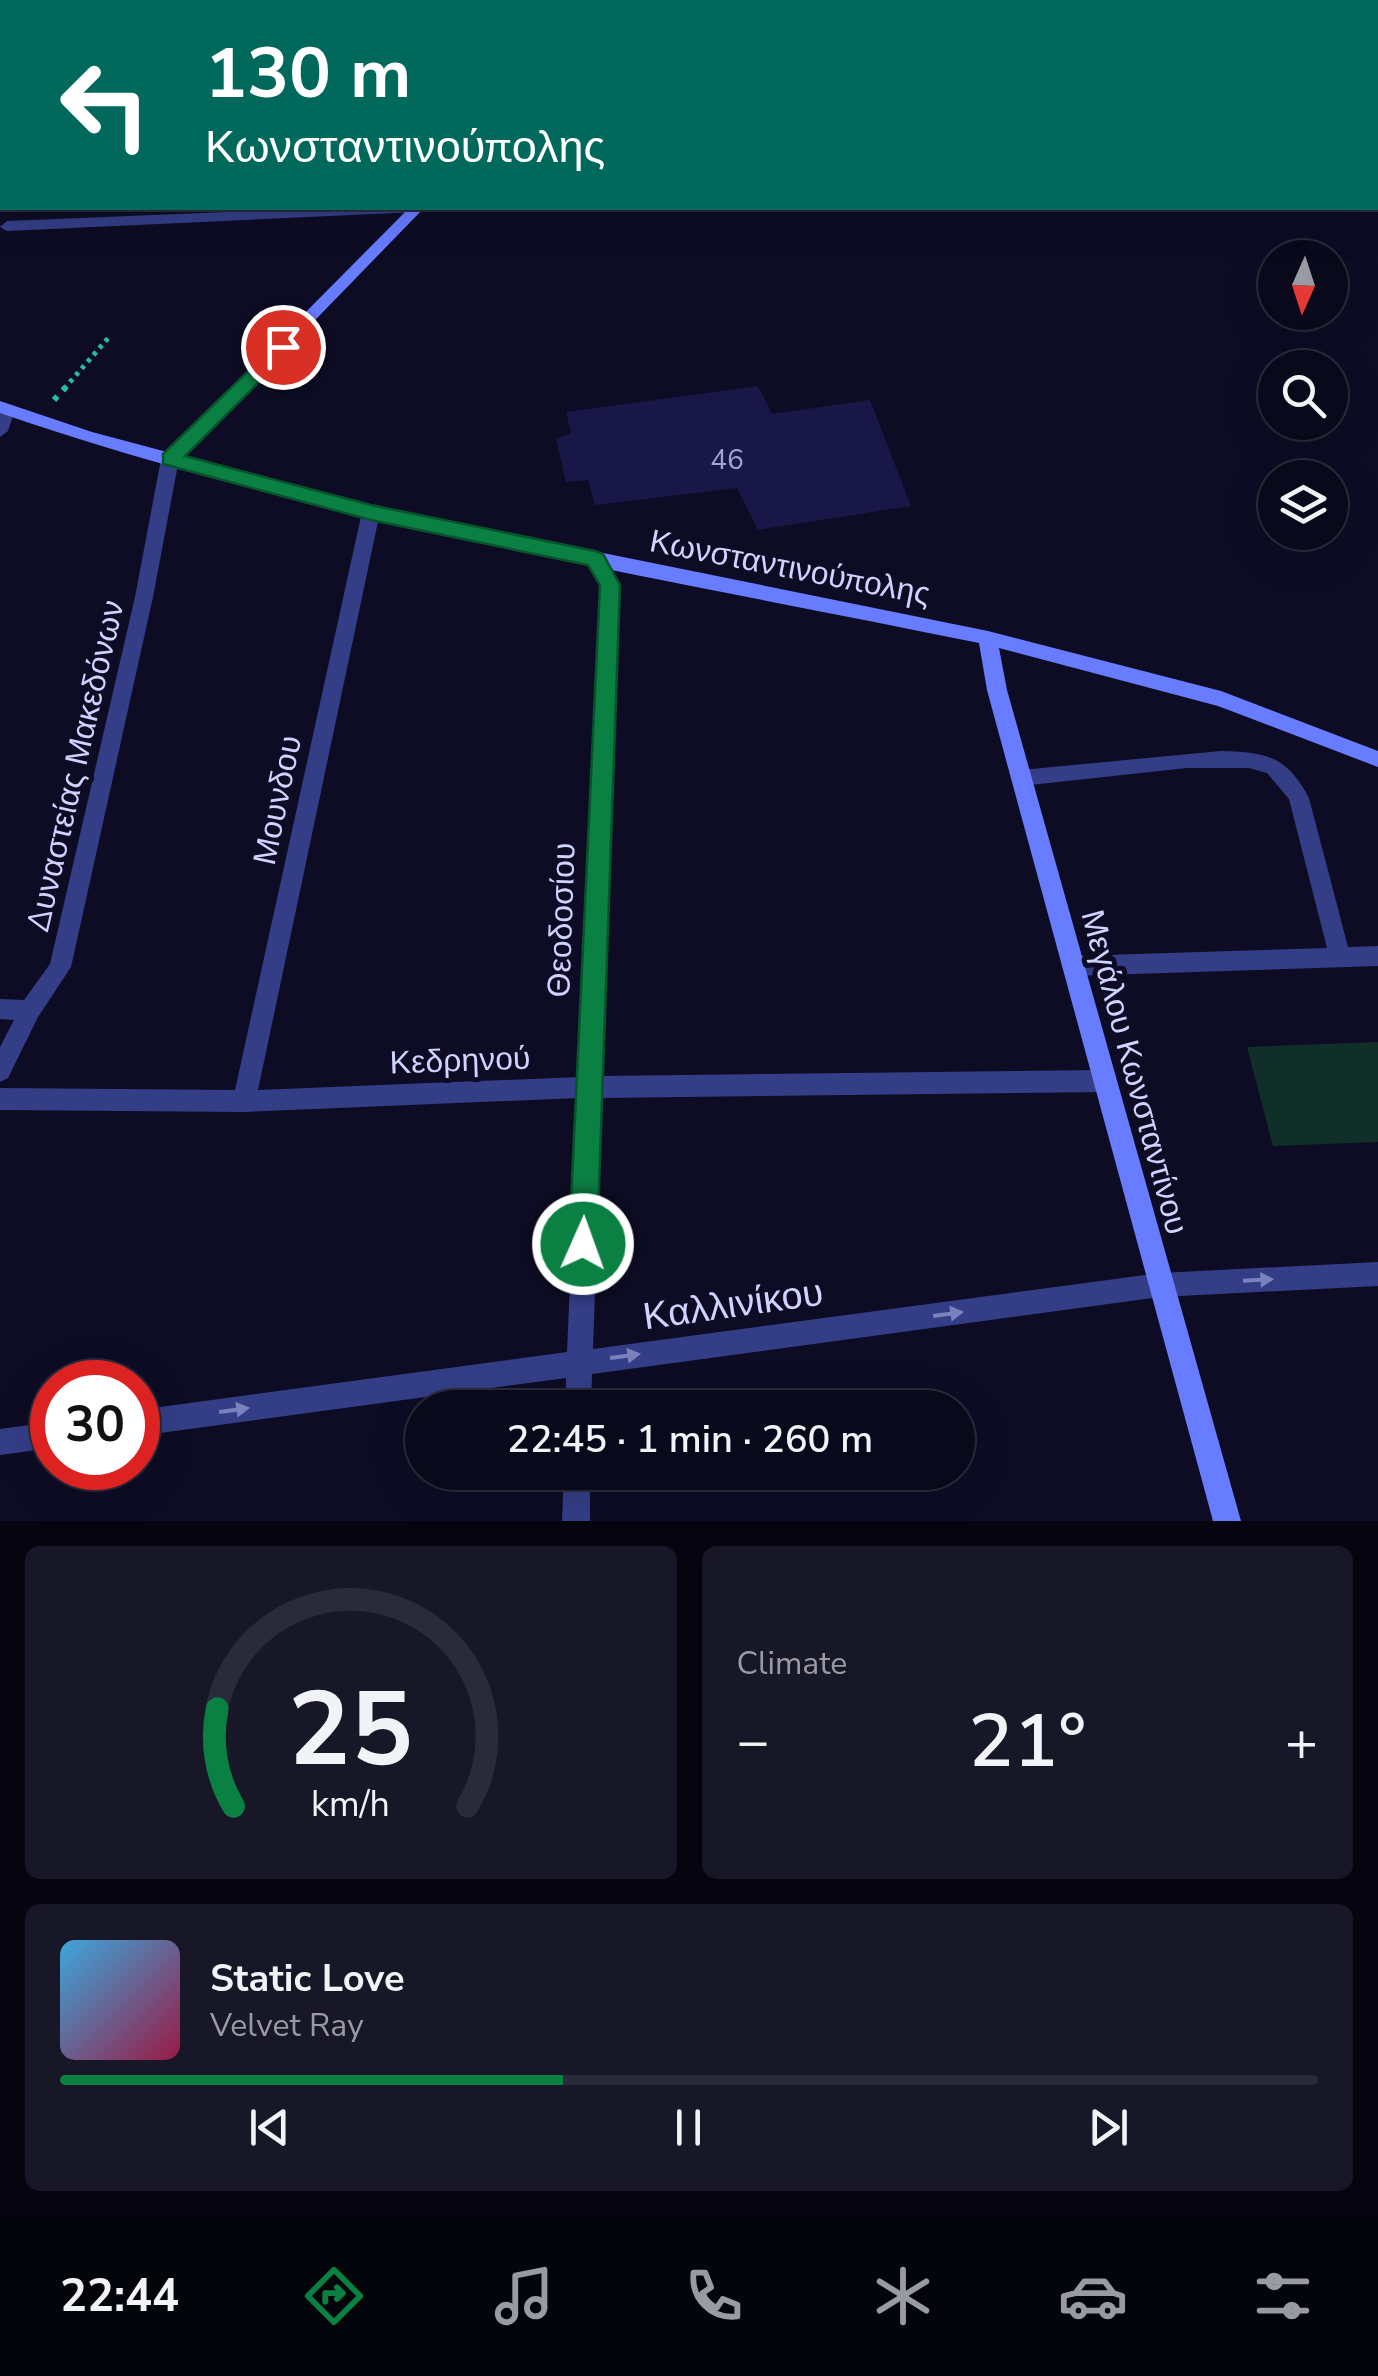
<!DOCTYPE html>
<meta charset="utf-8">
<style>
body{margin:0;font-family:"Nunito Sans",sans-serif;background:#181728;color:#f1f3f6;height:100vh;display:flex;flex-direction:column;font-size:38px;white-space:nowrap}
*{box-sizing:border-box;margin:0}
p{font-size:32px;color:#999aa3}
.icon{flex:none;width:55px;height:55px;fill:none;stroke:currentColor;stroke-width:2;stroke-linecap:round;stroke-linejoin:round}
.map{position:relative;height:1521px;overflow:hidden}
.sheet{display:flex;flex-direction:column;gap:25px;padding:25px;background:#06050f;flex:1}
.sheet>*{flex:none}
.top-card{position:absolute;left:0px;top:0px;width:1380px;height:210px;box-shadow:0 10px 40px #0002,0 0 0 2px #2a2a3a;background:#00695c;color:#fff;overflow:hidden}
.needle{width:65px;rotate:183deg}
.controls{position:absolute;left:1258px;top:240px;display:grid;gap:20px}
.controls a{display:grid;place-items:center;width:90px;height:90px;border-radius:50%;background:#0a091b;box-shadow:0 10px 40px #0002,0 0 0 2px #2a2a3a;font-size:50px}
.speed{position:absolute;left:30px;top:1360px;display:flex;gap:20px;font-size:50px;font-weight:700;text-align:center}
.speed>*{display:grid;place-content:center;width:130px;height:130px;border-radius:50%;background:#0a091b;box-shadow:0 10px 40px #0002,0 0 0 2px #2a2a3a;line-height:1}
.speed .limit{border:15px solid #d22;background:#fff;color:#111}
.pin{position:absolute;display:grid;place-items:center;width:85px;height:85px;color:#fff;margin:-42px;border:5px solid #fff;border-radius:50%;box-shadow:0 2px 10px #0007}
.me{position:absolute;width:110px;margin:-55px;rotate:2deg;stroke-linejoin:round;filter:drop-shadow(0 0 8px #0008)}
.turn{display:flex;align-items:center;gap:35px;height:210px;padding:0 40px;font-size:45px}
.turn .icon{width:130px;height:130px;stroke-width:2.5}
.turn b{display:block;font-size:70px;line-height:85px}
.big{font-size:75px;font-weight:600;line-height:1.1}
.sheet .card{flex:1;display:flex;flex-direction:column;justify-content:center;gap:15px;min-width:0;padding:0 35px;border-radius:15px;background:#181728}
.sheet .dial{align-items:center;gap:0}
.dial svg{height:260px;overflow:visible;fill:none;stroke:#2a2a3a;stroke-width:7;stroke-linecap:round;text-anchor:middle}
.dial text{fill:#f1f3f6;stroke:none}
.song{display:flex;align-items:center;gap:30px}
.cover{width:120px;height:120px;border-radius:15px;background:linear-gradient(135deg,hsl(200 70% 55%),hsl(340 70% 35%))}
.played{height:10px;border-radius:5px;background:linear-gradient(90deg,#0b8043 40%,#2a2a3a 40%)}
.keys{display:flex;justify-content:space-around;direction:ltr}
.heat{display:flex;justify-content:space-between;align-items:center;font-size:55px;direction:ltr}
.sheet .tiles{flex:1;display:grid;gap:25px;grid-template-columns:1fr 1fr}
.card:last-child{grid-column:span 2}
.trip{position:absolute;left:405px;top:1390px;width:570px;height:100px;border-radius:50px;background:#0a091b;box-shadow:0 10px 40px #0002,0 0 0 2px #2a2a3a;font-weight:600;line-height:100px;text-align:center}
.menu{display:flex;height:160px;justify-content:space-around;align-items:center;background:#04040b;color:#999aa3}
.menu .icon{width:70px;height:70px}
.menu .active{color:#0b8043}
.menu b{font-size:45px;color:#f1f3f6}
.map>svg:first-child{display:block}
.green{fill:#0f2f28}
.building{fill:#191747}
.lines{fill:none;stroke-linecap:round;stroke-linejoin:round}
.path-far1{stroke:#25be9b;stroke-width:5;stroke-dasharray:4 5;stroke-linecap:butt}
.path{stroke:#25be9b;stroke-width:6;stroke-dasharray:5 8;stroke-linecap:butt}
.street{fill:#343e87;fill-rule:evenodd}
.secondary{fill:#677cff;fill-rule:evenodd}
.oneway{fill:#7a81bd}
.route{fill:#0b8043;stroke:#07532c;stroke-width:2.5}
.labels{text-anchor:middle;stroke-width:10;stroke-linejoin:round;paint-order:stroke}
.number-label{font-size:28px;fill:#a2a3d1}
.street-label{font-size:32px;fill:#d0d2ff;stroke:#0d0c24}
.near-street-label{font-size:38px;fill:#d0d2ff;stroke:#0d0c24}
</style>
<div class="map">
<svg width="1378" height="1521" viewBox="0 0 1378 1521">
<rect width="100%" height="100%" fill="#0d0c24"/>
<path class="green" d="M1378,1042v100l-105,4 -26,-99z"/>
<path class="building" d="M758,386l14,28 98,-14 41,106 -153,24 -21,-42 -142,17 -7,-25 -22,2 -10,-43 15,-6 -5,-21z"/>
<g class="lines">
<path class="path-far1" d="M64,389l46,-53"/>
<path class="path" d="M54,400l12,-13"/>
<path class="street" d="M43,0h12v2h-12z
M222,0h12v2h-12z
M542,0h12l1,2h-12z
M920,0h12l1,2h-12z
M0,39h2v8h-2z
M326,208h98l-7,4 -410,19 -7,-4 7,-6z
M7,404l8,6 -7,21 -8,6v-29z
M170,453l9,6 -26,138 -82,370 -33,50 -30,61 -8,4v-35l14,-27 -14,-1v-20l24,1 26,-36 85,-367 26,-138z
M371,506l9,6 -122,578 321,-13 22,-492 -15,-26 9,-7 6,2 18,31 -17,491 502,-6 8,3 3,8 -3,8 -8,3 -502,6 -9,251 567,-76 218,-11v24l-218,11 -568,77 -1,34h-26l1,-30 -428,58v-26l429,-58 11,-254 -334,14 -244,-2v-22l235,2 127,-578z
M1221,751c45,1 66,5 88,47l39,149 30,-1v20l-305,10 -8,-3 -3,-7 3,-7 8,-3 254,-8 -38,-149 -22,-26 -18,-5h-62l-166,18 -7,-2 -3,-6 3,-6 7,-2z
M52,1422v26l-52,7v-26z
M564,1472h26v49h-28z"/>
<path class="secondary" d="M409,208h15l-241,248 188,50 617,125 233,60 157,60v16l-160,-61 -219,-58 8,42 234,831h-28l-226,-831 -8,-47c-327,-67 -662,-121 -979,-230v-12l92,31 75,20z"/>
</g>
<defs><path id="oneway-solid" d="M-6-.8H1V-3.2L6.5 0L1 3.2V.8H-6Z" transform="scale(2.5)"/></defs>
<g class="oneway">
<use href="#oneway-solid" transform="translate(1258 1280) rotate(-3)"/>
<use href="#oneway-solid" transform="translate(948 1314) rotate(-8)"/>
<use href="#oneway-solid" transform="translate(625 1356) rotate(-8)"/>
<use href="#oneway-solid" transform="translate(234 1410) rotate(-8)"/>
</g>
<path class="route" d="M283,341l9,6 -2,4 -105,105 186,49 224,46 8,3 17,31 -23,659 -4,10 -10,4 -10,-4 -4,-10 31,-659 -12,-20 -217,-45 -208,-56v-10l114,-111z"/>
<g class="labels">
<g class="number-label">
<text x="727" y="469">46</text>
</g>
<g class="street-label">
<text transform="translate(790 567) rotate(11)" y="11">Κωνσταντινούπολης</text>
<text transform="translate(75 766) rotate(-77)" y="11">Δυναστείας Μακεδόνων</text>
<text transform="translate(277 800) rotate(-78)" y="11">Μουνδου</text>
<text transform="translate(561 920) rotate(-88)" y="11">Θεοδοσίου</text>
<text transform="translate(460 1060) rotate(-2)" y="11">Κεδρηνού</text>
<text transform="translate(1135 1072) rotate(75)" y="11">Μεγάλου Κωνσταντίνου</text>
</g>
<g class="near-street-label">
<text transform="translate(733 1304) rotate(-8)" y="13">Καλλινίκου</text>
</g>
</g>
</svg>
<div class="controls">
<a><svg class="needle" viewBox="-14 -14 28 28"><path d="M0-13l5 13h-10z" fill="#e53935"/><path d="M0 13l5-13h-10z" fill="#999aa3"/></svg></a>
<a><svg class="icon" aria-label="search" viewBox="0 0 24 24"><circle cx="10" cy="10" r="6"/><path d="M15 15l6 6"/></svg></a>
<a><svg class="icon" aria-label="layers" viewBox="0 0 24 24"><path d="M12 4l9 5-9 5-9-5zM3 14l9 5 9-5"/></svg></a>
</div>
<div class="speed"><div class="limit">30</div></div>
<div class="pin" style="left:283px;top:347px;background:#d93025"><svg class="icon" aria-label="arrive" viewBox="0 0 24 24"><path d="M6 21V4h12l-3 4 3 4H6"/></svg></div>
<svg class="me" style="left:583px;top:1244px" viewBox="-20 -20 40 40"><circle r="17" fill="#0b8043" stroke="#fff" stroke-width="3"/><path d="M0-11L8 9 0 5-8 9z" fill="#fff"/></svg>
<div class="trip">22:45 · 1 min · 260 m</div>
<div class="top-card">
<div class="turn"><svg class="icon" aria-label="left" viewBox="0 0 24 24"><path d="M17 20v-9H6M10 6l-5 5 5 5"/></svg><div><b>130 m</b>Κωνσταντινούπολης</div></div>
</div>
</div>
<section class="sheet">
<div class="tiles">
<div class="card dial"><svg viewBox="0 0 100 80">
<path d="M14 69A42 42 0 1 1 86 69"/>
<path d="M14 69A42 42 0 0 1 9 39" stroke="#0b8043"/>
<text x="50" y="56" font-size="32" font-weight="700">25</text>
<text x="50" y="72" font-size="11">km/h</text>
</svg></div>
<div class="card"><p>Climate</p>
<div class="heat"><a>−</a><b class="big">21°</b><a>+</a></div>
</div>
<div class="card">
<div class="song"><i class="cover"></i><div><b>Static Love</b><p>Velvet Ray</p></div></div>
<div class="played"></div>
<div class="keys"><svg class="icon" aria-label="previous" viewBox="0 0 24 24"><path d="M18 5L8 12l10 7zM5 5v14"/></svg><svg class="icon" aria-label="pause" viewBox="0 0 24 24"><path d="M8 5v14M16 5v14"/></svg><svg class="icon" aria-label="next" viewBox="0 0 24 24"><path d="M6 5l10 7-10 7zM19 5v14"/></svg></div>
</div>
</div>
</section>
<nav class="menu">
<b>22:44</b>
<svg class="icon active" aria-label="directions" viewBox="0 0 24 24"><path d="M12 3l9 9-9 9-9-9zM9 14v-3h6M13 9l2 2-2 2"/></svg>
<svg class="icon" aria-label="music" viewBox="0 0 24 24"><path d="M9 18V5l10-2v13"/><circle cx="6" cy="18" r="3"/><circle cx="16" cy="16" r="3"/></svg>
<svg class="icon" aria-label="phone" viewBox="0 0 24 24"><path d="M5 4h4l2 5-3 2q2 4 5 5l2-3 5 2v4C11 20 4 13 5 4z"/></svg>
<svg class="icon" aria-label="climate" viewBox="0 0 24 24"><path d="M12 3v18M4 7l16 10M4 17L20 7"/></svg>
<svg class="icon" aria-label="car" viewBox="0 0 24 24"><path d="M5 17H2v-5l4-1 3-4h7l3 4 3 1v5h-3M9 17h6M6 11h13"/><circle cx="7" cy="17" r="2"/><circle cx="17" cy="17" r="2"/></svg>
<svg class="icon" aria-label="filters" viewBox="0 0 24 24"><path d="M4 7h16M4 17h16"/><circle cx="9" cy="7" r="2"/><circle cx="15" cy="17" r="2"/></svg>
</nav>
